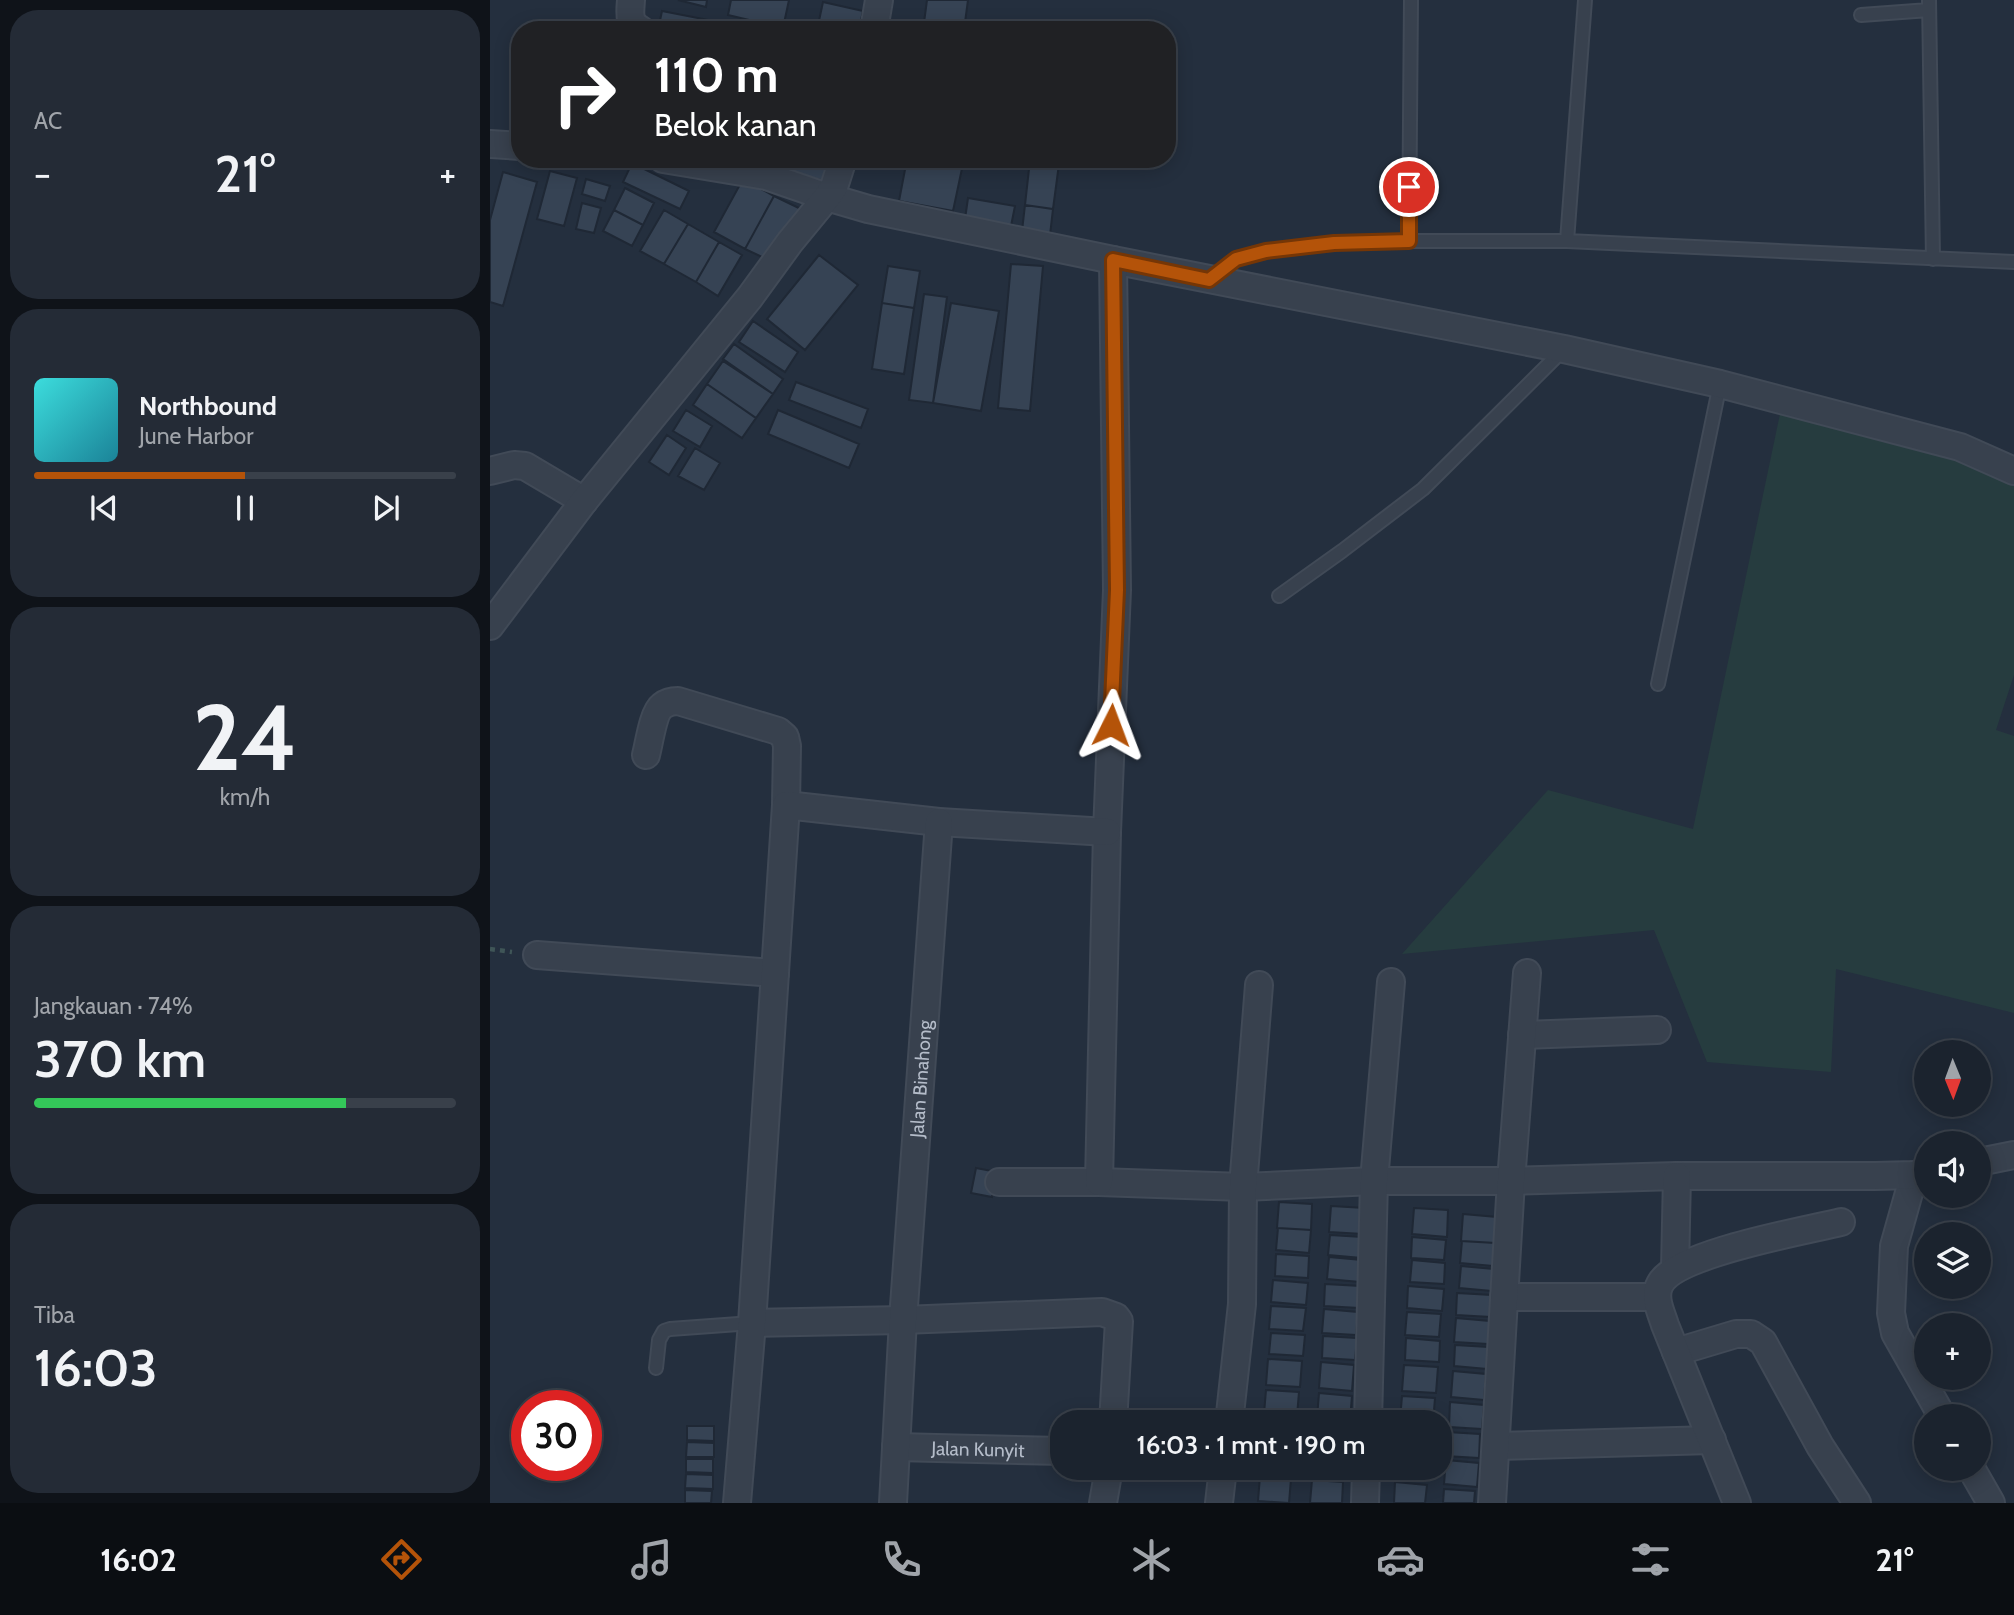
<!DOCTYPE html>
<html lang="id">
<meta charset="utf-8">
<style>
body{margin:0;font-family:Cabin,sans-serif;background:#242b36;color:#f1f3f6;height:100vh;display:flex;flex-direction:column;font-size:26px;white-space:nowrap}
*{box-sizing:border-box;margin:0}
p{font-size:23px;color:#a0a4aa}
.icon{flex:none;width:38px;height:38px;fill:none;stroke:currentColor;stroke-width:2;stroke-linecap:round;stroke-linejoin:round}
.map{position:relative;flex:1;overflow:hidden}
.side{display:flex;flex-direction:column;gap:10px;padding:10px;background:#0f1319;width:490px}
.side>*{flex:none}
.guide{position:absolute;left:21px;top:21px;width:665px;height:147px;border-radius:28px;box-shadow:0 4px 18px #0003,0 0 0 2px #39404a;background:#202124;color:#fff;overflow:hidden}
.needle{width:46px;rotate:179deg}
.tools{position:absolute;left:1424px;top:1040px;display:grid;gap:14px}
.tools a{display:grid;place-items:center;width:77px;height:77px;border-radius:50%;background:#1b232e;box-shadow:0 4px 18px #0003,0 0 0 2px #39404a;font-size:35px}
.speed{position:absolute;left:21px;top:1390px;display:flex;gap:14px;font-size:35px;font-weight:700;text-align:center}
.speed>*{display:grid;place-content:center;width:91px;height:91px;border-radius:50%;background:#1b232e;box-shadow:0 4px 18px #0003,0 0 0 2px #39404a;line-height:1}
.speed .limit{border:10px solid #d22;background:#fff;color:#111}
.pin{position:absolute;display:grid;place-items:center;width:60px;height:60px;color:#fff;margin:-30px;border:4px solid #fff;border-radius:50%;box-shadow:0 2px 7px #0007}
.me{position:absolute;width:77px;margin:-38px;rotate:3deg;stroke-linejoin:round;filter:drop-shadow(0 0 5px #0008)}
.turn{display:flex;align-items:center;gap:24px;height:147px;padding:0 28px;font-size:32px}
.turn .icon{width:91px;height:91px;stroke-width:2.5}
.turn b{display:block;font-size:49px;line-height:60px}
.big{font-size:52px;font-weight:600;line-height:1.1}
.side .tile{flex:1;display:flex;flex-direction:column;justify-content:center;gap:10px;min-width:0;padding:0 24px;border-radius:28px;background:#242b36}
.side .dial{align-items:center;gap:0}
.dial b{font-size:91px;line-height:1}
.song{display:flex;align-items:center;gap:21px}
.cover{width:84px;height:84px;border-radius:10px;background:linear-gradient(135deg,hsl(180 70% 55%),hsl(190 70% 35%))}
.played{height:7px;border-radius:4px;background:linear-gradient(90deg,#b45309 50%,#39404a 50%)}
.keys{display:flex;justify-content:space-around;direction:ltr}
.heat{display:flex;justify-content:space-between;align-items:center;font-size:38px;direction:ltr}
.charge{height:10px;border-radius:5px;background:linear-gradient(90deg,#34c759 74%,#39404a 0)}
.trip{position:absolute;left:560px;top:1410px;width:402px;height:70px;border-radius:28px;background:#1b232e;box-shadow:0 4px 18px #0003,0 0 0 2px #39404a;font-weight:600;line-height:70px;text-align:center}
.menu{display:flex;height:112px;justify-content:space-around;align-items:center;background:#0b0e12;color:#a0a4aa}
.menu .icon{width:49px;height:49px}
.menu .current{color:#b45309}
.menu b{font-size:32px;color:#f1f3f6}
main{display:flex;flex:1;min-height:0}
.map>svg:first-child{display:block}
.green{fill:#263c3f}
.building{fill:#364354;stroke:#1f2835;stroke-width:2}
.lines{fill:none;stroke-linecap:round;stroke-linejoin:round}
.service-casing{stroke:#414a57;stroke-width:16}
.minor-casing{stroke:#414a57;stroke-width:30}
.path{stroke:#3f5557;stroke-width:4.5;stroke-dasharray:5 5;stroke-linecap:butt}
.service{stroke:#38414e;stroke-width:12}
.minor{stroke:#38414e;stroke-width:26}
.route-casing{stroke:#753606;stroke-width:18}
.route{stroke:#b45309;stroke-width:12}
.labels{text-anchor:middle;stroke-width:7;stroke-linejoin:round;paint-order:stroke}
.street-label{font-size:19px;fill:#b4bcc9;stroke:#1d2633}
</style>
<main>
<section class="side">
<div class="tile"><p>AC</p>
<div class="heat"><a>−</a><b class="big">21°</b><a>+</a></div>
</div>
<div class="tile">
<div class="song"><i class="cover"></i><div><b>Northbound</b><p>June Harbor</p></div></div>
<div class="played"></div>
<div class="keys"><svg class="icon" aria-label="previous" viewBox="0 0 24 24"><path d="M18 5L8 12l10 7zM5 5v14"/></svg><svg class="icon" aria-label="pause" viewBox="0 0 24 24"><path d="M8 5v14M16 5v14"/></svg><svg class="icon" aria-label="next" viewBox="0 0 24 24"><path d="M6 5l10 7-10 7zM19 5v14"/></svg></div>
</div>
<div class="tile dial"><b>24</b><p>km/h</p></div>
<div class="tile"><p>Jangkauan · 74%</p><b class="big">370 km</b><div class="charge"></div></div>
<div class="tile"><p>Tiba</p><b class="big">16:03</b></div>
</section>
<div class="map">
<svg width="1524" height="1503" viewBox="0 0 1524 1503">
<rect width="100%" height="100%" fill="#242f3e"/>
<path class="green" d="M1295,390l229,67v218l-18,55 18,6v277l-178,-44 -5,103 -124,-10 -53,-132 -252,24 146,-164 145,39z"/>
<path class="building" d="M188,0h29l-1,7z
M241,0h58l-6,28 -55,-13z
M437,0h41l-4,30h-41z
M333,2l40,9 -4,19h-42z
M172,11l41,8 -2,11h-43z
M213,19l54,11h-56z
M289,159h59l-6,24 -56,-14z
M417,159h57l-11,52 -54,-10z
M540,160l29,4 -6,45 -28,-4z
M142,163l57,28 -9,18 -57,-27z
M60,171l27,7 -13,48 -27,-7z
M13,172l34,10 -34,124 -13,-4v-82z
M96,179l24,7 -5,15 -23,-7z
M253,179l31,17 -29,53 -31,-17z
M135,188l29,15 -11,22 -29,-15z
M284,196l29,14 -28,53 -30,-14z
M478,198l47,8 -4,20 -46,-7z
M92,203l19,5 -7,25 -18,-4z
M535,205l28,4 -3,26 -28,-4z
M124,210l29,15 -11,21 -29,-15z
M174,210l24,14 -24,40 -24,-13z
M198,224l31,18 -23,40 -32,-18z
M229,242l23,13 -24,41 -22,-14z
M329,255l39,30 -53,65 -38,-31z
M521,264l32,2 -13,145 -32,-3z
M398,266l32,5 -6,37 -32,-5z
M434,294l23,3 -14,106 -24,-3z
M392,303l32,5 -10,66 -32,-5z
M461,303l48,8 -18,100 -48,-8z
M263,321l45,31 -13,20 -46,-30z
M244,344l49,35 -10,15 -50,-35z
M233,361l50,33 -17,24 -49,-34z
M306,382l72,27 -7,19 -72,-28z
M217,384l49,34 -14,20 -49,-33z
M196,410l26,16 -12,21 -27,-16z
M288,410l81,34 -10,24 -81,-34z
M177,435l19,13 -17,27 -20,-13z
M205,448l25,15 -16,27 -26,-14z
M486,1168l21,4 -5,25 -21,-4z
M789,1202l33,2 -1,26 -34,-2z
M841,1206l34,2 -2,26 -34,-2z
M924,1208l34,2 -1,27 -35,-3z
M973,1214l34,3 -2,26 -34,-2z
M788,1228l33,2 -2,23 -33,-3z
M840,1235l33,2 -1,21 -34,-3z
M922,1237l34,3 -2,20 -33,-2z
M972,1241l33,2 -2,23 -33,-3z
M786,1254l33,2 -1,22 -33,-2z
M839,1257l33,3 -2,22 -33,-3z
M922,1260l33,3 -1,21 -34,-2z
M971,1266l33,3 -2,22 -33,-3z
M783,1280l35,3 -2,22 -35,-3z
M835,1284l36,2 -2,22 -35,-2z
M918,1286l36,3 -2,22 -35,-3z
M967,1293l35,2 -1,22 -35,-2z
M781,1306l35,2 -3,23 -34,-2z
M834,1309l34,3 -2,23 -34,-2z
M917,1312l34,2 -2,23 -34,-2z
M966,1318l34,3 -2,23 -34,-2z
M781,1333l34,2 -2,21 -34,-2z
M833,1336l34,2 -2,22 -33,-2z
M916,1338l34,3 -1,21 -34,-2z
M965,1345l34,2 -2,22 -33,-3z
M778,1359l34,2 -2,26 -34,-2z
M831,1362l33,3 -2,26 -33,-3z
M914,1365l34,2 -2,26 -34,-2z
M963,1371l33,3 -2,26 -33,-3z
M776,1390l33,2 -2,24 -33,-2z
M829,1393l33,3 -2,24 -33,-2z
M912,1396l33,2 -2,25 -33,-3z
M960,1402l34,3 -2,24 -33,-2z
M773,1419l33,2v2h-33z
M197,1426h27v15l-27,-1z
M957,1432l33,2 -1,24 -34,-2z
M197,1442l27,1v14h-28z
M196,1459h27v14l-27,-1z
M956,1460l33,3 -2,24 -33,-3z
M770,1468h33l-1,6 -32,-2z
M823,1468h33l-1,10 -33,-3z
M906,1468h33l-1,12 -33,-2z
M196,1474l27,1v14l-28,-1z
M770,1476l31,3 -2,24 -31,-2z
M822,1480l31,2 -1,21h-32z
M905,1482l32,3 -2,18h-31z
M954,1489l31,2 -1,12h-31z
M195,1490l27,1 -1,12h-26z"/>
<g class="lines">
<defs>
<path id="service" d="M1439,0l4,259
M1371,15l68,-5
M919,241l2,-241
M1077,241l18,-241
M721,279l25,-20 30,-8 68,-8 75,-2h158l447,21
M789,596l63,-45 81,-62 141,-140
M1168,684l62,-300
M166,1368l3,-28 5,-9 6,-2 82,-6"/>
<g id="minor">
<path d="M141,0c-1,14 -3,23 10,30"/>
<path d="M384,30l5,-30"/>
<path d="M0,144l30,2"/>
<path d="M173,159l103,17 61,21 41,12 245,51 451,89 156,35 240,63 54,24"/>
<path d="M0,471l24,-6 11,1 59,35"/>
<path d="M0,626l94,-125 166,-204 40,-55 37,-45 7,-10 9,-28"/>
<path d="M156,755c3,-11 7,-42 16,-49 5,-4 10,-5 16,-5l100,30 7,6 2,9 -1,59"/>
<path d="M47,955l238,18"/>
<path d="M1032,1035l135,-5"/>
<path d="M1489,1162l35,-7"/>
<path d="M1424,1175l-20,71 -3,67 4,20 47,83"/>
<path d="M509,1182h100l144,5 131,-6h137l166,-5h198l39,-1 13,-2"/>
<path d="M609,1182l8,-350 10,-242 -4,-330"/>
<path d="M1185,1269l2,-93"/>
<path d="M1014,1297h153"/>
<path d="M262,1323l151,-3 199,-8 14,5 3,4 -6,102"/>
<path d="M1186,1352l60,-18h15l12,8 57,104 37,57"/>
<path d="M739,1423l13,-119 1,-117 16,-202"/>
<path d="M878,1423l6,-242 17,-199"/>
<path d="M1006,1446l216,-6"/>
<path id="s1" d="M406,1447l166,4"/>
<path d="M1481,1468l20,35"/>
<path d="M247,1503l15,-180 34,-518 153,17 168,10"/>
<path id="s2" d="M403,1503l10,-183 36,-498"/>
<path d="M613,1503l6,-35"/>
<path d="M729,1503l4,-35"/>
<path d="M875,1503l1,-35"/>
<path d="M1002,1503l19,-322 16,-208"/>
<path d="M1247,1503l-72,-178c-4,-13 -12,-28 -5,-41 16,-31 145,-53 181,-62"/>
</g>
</defs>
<use href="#service" class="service-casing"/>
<use href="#minor" class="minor-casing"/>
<path class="path" d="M0,949l22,3"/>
<use href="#service" class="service"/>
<use href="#minor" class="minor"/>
</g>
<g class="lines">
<defs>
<path id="route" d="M621,725l6,-135 -4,-330 96,20 27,-21 30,-8 68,-8 75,-2v-54"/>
</defs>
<use href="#route" class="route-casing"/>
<use href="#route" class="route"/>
</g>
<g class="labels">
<g class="street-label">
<text dy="7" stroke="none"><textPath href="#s2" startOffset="425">Jalan Binahong</textPath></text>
<text dy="7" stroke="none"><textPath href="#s1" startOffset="82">Jalan Kunyit</textPath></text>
</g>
</g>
</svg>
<div class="tools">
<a><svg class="needle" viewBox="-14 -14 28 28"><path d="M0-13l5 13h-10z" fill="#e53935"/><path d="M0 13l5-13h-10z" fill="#a0a4aa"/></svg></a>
<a><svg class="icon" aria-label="sound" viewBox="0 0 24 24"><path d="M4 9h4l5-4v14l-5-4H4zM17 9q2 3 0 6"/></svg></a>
<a><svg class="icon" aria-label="layers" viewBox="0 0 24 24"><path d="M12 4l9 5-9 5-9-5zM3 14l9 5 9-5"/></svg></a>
<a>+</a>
<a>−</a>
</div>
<div class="speed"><div class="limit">30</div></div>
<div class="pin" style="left:919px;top:187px;background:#d93025"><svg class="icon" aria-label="arrive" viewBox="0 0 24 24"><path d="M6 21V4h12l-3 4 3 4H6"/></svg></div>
<svg class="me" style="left:621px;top:725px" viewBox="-20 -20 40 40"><path d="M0-17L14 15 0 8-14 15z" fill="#b45309" stroke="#fff" stroke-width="4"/></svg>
<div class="trip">16:03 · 1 mnt · 190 m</div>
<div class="guide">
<div class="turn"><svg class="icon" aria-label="right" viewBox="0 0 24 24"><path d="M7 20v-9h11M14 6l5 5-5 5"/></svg><div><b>110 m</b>Belok kanan</div></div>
</div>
</div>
</main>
<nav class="menu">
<b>16:02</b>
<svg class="icon current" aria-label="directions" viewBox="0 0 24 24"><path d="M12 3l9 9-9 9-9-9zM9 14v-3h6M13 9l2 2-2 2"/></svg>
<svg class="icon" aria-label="music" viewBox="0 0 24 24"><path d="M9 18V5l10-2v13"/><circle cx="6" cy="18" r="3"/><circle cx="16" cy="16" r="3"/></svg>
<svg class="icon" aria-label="phone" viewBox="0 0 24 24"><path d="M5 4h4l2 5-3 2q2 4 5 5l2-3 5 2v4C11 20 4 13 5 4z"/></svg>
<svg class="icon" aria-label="climate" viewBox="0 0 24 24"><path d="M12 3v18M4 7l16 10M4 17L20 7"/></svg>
<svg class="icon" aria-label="car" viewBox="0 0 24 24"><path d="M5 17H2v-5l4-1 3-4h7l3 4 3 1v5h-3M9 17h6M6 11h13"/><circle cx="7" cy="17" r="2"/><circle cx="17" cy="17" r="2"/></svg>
<svg class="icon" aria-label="filters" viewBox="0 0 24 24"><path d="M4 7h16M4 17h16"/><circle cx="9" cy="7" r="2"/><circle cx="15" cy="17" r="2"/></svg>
<b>21°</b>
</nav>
